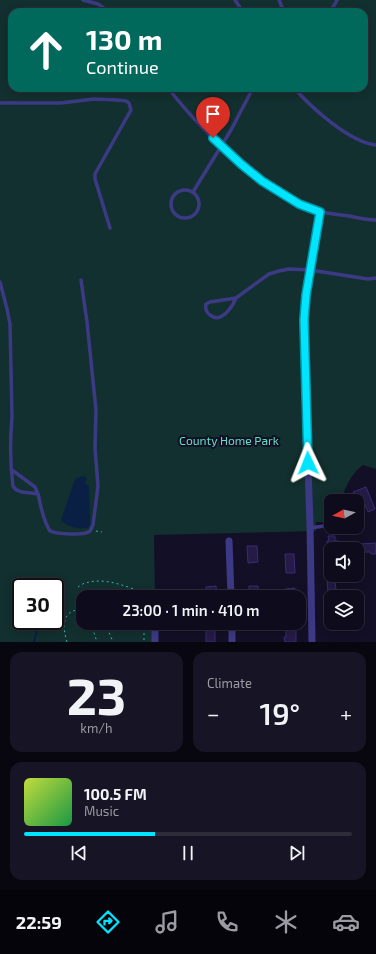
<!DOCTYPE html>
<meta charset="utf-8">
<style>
body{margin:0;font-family:"Exo 2",sans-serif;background:#171425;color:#f1f3f6;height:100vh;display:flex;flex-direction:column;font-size:15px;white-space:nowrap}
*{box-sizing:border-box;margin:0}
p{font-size:13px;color:#9b9ba3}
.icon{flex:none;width:22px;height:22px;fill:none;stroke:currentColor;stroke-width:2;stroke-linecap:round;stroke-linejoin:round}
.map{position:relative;height:642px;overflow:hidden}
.details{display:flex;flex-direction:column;gap:10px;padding:10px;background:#08060f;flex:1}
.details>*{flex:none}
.guide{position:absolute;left:8px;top:8px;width:360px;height:84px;border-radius:12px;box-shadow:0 2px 10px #0003,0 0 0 1px #2e2b3b;background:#00695c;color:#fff;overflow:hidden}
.needle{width:26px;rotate:262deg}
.tools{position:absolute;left:324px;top:494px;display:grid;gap:8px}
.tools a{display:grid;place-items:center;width:40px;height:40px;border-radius:8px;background:#0e0b1c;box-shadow:0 2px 10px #0003,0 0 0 1px #2e2b3b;font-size:20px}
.speed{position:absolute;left:12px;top:578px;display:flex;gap:8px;font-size:20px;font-weight:700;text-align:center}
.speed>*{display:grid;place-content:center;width:52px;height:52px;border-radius:50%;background:#0e0b1c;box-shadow:0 2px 10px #0003,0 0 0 1px #2e2b3b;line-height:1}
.speed .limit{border:2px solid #111;border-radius:6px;background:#fff;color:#111}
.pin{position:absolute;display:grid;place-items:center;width:34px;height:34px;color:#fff;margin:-41px -17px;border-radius:50% 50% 50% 0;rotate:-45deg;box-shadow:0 0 4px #0007}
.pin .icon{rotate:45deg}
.me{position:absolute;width:44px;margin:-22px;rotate:358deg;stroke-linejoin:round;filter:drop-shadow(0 0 3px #0008)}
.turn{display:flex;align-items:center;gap:14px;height:84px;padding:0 12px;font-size:18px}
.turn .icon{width:52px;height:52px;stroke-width:2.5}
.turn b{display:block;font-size:28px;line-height:34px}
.big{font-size:30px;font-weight:600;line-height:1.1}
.details .tile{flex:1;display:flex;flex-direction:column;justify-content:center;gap:6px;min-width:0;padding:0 14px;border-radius:12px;background:#171425}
.details .dial{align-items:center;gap:0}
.dial b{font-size:52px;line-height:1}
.song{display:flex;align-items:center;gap:12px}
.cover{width:48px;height:48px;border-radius:6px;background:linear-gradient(135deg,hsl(70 70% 55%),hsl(140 70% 35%))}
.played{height:4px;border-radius:2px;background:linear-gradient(90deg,#00e5ff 40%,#2e2b3b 40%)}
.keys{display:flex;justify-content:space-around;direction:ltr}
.heat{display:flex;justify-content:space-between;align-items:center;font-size:22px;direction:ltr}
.details .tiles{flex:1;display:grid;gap:10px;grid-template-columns:1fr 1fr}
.tile:last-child{grid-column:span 2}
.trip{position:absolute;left:76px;top:590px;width:230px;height:40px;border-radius:12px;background:#0e0b1c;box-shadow:0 2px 10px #0003,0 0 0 1px #2e2b3b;font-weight:600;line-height:40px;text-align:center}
.tab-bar{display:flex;height:64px;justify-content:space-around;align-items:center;background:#06040b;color:#9b9ba3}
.tab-bar .icon{width:28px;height:28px}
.tab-bar .current{color:#00e5ff}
.tab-bar b{font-size:18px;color:#f1f3f6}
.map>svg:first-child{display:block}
.green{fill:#12302f;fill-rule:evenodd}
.water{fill:#0a1f44}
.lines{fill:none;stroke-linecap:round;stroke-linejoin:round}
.stream{stroke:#0a1f44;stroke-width:2}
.building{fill:#241b47;stroke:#3b2d73}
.path{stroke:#2fb8b0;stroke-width:1;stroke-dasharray:2 3;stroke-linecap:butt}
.lane{stroke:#3d3a85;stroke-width:3.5}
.street{stroke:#3d3a85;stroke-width:7}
.route-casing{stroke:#0095a6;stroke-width:10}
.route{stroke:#00e5ff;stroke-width:7}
.labels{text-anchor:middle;stroke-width:4;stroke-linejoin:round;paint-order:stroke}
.park-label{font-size:12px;fill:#5fe0c0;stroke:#130f26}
</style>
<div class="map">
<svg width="376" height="642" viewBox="0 0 376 642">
<rect width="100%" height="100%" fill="#130f26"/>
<path class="green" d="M0,0h376v469l-13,-4c-14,11 -16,21 -23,36h-9v17l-8,4h-7v9l-162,4 1,62h-72v26h73v19h-156zM12,12h352v76h-352zM21,587h34v34h-34z"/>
<path class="water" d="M84,476l2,1 1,2 -2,3 1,2 3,2 1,39 -2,3c-8,1 -22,-1 -27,-8l13,-38 2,-4z"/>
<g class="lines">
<path class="stream" d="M35,587l2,-9
M34,642l3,-12v-9"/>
</g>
<path class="building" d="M366,487l9,22 -7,3 -5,-12 -5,2 -5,-10z
M328,536h7v5h4v5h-4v3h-8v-8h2z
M376,543v11h-5l-1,-2h-10v-8z
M247,546h10l1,16 -10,1z
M285,554h9l1,19h-9z
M327,579h8l1,12 -8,1z
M216,586l1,11h-11v-10z
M249,586h9v11h-9z
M295,588v9h-10v-8z
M286,623h10v19h-11l-1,-5h2z
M206,627h9v15h-9z"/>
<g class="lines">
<path class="path" d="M96,531l6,1
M78,587c2,-1 5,-4 8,-4 18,-6 39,3 56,9l2,5
M91,623l6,19
M108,623v7l5,12
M144,623v19
M67,642c-5,-15 -5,-34 16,-32"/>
<path class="lane" d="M83,0l15,4 12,8
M235,0l8,12
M279,0l3,7 4,5
M274,12l8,-5
M329,12l6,-8 2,-4
M168,88c30,38 65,73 105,100 8,6 17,12 26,16 16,8 33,10 50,12 9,2 18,4 27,4
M294,88c18,20 55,54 82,57
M0,103h61l33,-4 23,1 9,1 3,2 2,7 -4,7 -32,57v5l15,49
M171 204a14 14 0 1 1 28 0a14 14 0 1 1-28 0Z
M193,192l38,-62 22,-42
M0,282l7,27 3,15 2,93c-2,23 -2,47 1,69 4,8 17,6 25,8 3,12 5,27 12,37 7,3 35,5 40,0 1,-1 2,-5 3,-6l5,-39 -3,-38 1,-38 -9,-88 -6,-42
M236,298c-3,7 -7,14 -14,18 -8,5 -18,-3 -16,-12l4,-2 26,-4 33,-24 10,-3 10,-2 21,1 58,9 8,-1
M304,343v-23l2,-25 14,-83
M12,470l23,17 3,7
M357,519l3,-4
M310,528l21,-3"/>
<path class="street" d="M304,343l6,183 2,116
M229,541l2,56
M232,623v19
M155,642v-19"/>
</g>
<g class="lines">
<defs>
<path id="route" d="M213,138l28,26 21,17 37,23 21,8 -14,83 -2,25 4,143"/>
</defs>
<use href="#route" class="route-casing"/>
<use href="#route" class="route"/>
</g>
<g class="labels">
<g class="park-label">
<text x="229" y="445">County Home Park</text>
</g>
</g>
</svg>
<div class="tools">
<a><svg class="needle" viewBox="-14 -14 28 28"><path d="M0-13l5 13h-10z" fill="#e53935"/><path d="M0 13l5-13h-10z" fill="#9b9ba3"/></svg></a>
<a><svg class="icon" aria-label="sound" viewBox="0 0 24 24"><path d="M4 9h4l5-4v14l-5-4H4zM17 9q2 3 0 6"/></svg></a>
<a><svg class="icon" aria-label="layers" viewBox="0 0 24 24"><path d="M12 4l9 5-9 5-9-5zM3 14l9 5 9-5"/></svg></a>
</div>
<div class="speed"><div class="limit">30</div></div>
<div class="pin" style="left:213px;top:138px;background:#d93025"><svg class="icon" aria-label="arrive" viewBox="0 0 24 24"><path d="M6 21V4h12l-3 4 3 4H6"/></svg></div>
<svg class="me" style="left:308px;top:463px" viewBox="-20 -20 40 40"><path d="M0-17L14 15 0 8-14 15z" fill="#00e5ff" stroke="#fff" stroke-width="4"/></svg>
<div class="trip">23:00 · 1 min · 410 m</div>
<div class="guide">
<div class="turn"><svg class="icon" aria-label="ahead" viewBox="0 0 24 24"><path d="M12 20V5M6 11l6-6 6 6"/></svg><div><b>130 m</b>Continue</div></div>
</div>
</div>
<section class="details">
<div class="tiles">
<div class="tile dial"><b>23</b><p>km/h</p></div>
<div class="tile"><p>Climate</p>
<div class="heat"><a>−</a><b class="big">19°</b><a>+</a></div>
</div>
<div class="tile">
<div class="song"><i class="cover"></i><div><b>100.5 FM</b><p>Music</p></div></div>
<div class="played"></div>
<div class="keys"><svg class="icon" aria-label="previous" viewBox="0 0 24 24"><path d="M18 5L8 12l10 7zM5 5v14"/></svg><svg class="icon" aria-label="pause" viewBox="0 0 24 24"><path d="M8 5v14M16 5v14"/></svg><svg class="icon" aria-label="next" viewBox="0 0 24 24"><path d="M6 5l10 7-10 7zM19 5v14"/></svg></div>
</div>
</div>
</section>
<nav class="tab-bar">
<b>22:59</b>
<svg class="icon current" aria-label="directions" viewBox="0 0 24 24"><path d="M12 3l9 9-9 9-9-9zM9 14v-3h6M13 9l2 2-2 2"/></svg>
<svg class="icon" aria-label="music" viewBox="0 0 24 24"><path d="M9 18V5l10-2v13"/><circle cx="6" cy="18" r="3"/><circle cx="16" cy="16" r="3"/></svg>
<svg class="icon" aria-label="phone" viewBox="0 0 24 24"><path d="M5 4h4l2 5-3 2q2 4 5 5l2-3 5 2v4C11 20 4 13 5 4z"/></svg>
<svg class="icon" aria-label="climate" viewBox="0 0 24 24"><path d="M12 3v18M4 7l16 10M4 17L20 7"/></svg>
<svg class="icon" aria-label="car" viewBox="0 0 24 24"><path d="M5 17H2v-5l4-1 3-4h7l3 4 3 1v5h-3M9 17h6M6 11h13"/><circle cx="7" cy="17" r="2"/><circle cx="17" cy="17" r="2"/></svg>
</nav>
